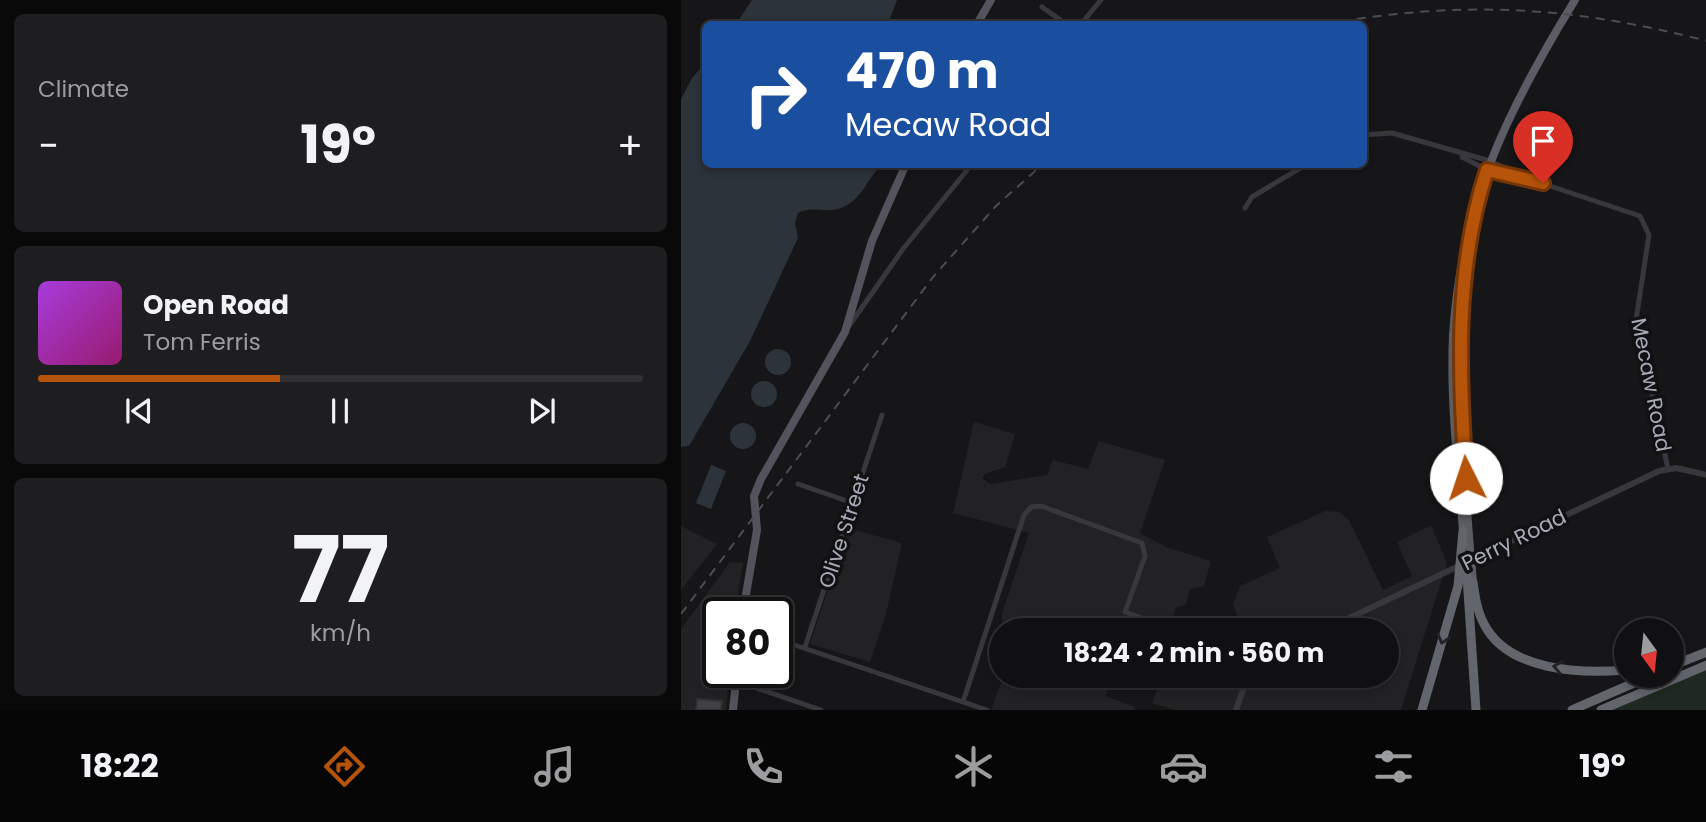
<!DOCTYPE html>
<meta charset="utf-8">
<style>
body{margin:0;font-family:Poppins,sans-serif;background:#1e1e20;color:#f1f3f6;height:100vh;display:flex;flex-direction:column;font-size:26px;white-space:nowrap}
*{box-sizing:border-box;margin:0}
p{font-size:23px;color:#9c9d9f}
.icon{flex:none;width:38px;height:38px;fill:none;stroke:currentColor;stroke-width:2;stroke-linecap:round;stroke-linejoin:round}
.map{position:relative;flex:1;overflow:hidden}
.drawer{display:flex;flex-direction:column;gap:14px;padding:14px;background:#09090a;width:681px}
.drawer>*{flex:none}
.top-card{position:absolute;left:21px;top:21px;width:665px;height:147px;border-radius:10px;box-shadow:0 4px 10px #0003,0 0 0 2px #303032;background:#1a4fa0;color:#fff;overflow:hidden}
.needle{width:46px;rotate:165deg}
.tools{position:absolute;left:933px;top:618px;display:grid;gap:14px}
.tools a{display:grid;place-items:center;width:70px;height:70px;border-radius:50%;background:#101012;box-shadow:0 4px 10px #0003,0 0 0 2px #303032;font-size:35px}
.speed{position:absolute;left:21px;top:597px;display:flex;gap:14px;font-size:35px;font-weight:700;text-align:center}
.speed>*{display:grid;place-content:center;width:91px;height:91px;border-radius:50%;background:#101012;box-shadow:0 4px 10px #0003,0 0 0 2px #303032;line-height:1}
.speed .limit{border:4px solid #111;border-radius:10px;background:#fff;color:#111}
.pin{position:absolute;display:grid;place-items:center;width:60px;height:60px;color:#fff;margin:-72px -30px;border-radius:50% 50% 50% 0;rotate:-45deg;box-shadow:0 0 7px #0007}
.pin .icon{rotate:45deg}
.me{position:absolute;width:77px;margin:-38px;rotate:356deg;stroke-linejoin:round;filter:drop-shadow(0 0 5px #0008)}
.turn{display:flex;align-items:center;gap:24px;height:147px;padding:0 28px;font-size:32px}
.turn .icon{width:91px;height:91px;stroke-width:2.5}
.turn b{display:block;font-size:49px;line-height:60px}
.big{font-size:52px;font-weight:700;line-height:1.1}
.drawer .widget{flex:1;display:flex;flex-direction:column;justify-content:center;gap:10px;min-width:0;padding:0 24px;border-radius:10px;background:#1e1e20}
.drawer .dial{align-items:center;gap:0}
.dial b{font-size:91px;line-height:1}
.song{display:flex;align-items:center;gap:21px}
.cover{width:84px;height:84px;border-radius:10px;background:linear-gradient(135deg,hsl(280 70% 55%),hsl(320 70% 35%))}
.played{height:7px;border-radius:4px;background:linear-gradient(90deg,#b45309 40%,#303032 40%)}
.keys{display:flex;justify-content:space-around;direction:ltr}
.heat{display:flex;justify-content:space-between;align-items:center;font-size:38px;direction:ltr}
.trip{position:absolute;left:308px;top:618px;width:410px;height:70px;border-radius:35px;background:#101012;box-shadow:0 4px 10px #0003,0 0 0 2px #303032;font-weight:700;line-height:70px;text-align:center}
.menu{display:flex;height:112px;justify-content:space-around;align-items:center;background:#060607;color:#9c9d9f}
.menu .icon{width:49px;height:49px}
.menu .current{color:#b45309}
.menu b{font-size:32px;color:#f1f3f6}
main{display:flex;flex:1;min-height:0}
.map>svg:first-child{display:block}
.built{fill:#222225}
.green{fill:#202822}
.water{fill:#2c333b}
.building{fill:#404045;stroke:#303034;stroke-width:2}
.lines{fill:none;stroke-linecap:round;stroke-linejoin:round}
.minor{stroke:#37373d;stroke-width:5}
.tertiary{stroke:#37373d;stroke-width:6}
.primary{stroke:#53545b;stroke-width:8}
.trunk{stroke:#5b5c64;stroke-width:8}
.motorway{stroke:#63656d;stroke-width:9}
.rail{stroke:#4c4d54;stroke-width:2;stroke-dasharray:9 7;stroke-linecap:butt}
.oneway{stroke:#212225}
.route-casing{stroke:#753606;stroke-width:18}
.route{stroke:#b45309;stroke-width:12}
.labels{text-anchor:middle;stroke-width:7;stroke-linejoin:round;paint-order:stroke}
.street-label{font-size:21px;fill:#a8abb7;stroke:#111113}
</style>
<main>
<section class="drawer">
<div class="widget"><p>Climate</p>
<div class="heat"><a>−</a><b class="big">19°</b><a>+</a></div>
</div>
<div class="widget">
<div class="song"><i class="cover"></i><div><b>Open Road</b><p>Tom Ferris</p></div></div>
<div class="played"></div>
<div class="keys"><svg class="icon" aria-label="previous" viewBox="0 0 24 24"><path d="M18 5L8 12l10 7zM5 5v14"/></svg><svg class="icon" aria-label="pause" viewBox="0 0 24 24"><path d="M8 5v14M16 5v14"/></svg><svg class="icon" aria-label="next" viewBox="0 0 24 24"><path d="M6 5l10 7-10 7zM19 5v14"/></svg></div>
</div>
<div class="widget dial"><b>77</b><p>km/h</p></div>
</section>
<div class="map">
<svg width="1026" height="710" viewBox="0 0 1026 710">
<rect width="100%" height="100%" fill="#161618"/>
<path class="built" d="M293,422l41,12 -10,33 -20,7 -3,4 8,6 57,-9 6,-15 35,9 11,-28 66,19 -25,73 26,14 45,14 -7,25 -14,3 -4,15 -10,4 -4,11 27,11h-46l-22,-8 -3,8h-126v-16l27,-81 -76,-20z
M644,511l14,1 10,8 34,70 29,-14 -15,-34 34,-17 16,38 -46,147h-226l-23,-7 10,-27h224v-46h-143l-10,-25 7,-19 40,-18 -13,-31z
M0,526l36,18 -36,46z
M167,528l54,15 -16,71 -16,48 -60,-18z
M49,562l13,1 -8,49h-17v60h11l-3,38h-45v-81z
M323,676h108l-7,20 30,11 -1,3h-143z"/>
<path class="green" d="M1025,669v41h-93z"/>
<path class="water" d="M71,0h145l-9,24h-152z
M24,63v101l176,1c-16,17 -22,42 -49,45 -12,1 -23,-3 -34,3l-3,10 3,15 -48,103 -61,105 -8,1v-348l11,-21z
M84 362a13 13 0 1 1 26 0a13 13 0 1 1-26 0Z
M70 394a13 13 0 1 1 26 0a13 13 0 1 1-26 0Z
M49 436a13 13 0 1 1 26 0a13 13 0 1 1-26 0Z
M30,465l15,6 -15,38 -15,-6z"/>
<path class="building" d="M16,699l25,2 -1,9h-25z"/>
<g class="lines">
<path class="minor" d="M361,7l24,17
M400,24l20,-24
M682,135l29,-2 98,28 36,17 114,38 9,19 -13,85 32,149
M781,157l25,13 35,8
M564,208l7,-11 55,-33
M168,326l54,-77 69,-85
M117,484l55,19
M96,639l210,71
M124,647l77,-232
M55,681l85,29
M282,702l61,-187 7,-8 10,-1 101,37 3,13 -20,56 50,18"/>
<path class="tertiary" d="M643,630l335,-159 17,-3 31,7
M555,710l12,-34"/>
<path class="primary" d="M296,24l14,-24
M62,612l14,-82 -3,-34 7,-17 84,-147 27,-91 34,-77
M52,710l4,-38"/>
<path class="trunk" d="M788,251c-15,110 -6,220 4,331
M782,531c-5,-65 -13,-131 -10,-196 8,-131 55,-226 122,-335"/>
<path class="motorway" d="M785,562l10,148
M792,582c2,14 4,29 11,42 24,47 96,50 142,46
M990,666l36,-14
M741,710l36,-124 5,-55
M891,710l78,-34
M920,710l106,-45"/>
<path class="rail" d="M644,24c138,-24 246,-18 382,17
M0,614l252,-337 63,-71 47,-42"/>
</g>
<defs><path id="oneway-chevron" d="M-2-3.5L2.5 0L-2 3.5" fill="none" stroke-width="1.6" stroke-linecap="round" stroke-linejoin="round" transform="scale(1.75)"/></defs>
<g class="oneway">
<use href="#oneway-chevron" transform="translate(762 639) rotate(106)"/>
<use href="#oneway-chevron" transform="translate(877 667) rotate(-170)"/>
</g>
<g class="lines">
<defs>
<path id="route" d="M785,478c-7,-103 -12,-208 21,-308l56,13"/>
</defs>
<use href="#route" class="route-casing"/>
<use href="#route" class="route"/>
</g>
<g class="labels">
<g class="street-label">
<text transform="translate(970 385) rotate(79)" y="7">Mecaw Road</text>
<text transform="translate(163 531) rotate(-72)" y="7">Olive Street</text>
<text transform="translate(833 540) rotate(-26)" y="7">Perry Road</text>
</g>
</g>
</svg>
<div class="tools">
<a><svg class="needle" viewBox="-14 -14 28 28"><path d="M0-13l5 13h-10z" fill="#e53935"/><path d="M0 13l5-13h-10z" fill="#9c9d9f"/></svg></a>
</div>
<div class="speed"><div class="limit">80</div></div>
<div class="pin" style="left:862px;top:183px;background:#d93025"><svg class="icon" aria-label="arrive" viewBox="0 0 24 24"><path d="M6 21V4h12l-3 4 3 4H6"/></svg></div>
<svg class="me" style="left:785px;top:478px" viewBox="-20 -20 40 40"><circle r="19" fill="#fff"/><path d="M0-13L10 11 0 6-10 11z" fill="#b45309"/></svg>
<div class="trip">18:24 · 2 min · 560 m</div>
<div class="top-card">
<div class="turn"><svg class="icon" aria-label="right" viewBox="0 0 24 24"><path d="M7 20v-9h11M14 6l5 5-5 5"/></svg><div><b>470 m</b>Mecaw Road</div></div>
</div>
</div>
</main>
<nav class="menu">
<b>18:22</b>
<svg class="icon current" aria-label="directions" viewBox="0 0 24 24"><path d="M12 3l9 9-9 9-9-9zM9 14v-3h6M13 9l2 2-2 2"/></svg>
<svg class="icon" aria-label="music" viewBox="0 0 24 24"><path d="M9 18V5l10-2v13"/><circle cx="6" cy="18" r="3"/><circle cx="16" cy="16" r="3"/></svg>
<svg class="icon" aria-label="phone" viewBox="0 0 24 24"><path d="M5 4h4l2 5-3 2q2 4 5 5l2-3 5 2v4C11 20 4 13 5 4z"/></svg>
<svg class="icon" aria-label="climate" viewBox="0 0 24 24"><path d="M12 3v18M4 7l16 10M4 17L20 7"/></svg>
<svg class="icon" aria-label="car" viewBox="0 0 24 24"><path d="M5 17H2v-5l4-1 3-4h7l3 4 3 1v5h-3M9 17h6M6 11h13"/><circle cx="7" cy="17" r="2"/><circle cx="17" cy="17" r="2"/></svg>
<svg class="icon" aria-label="filters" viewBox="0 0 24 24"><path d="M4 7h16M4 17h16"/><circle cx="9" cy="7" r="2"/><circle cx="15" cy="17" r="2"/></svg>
<b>19°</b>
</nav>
